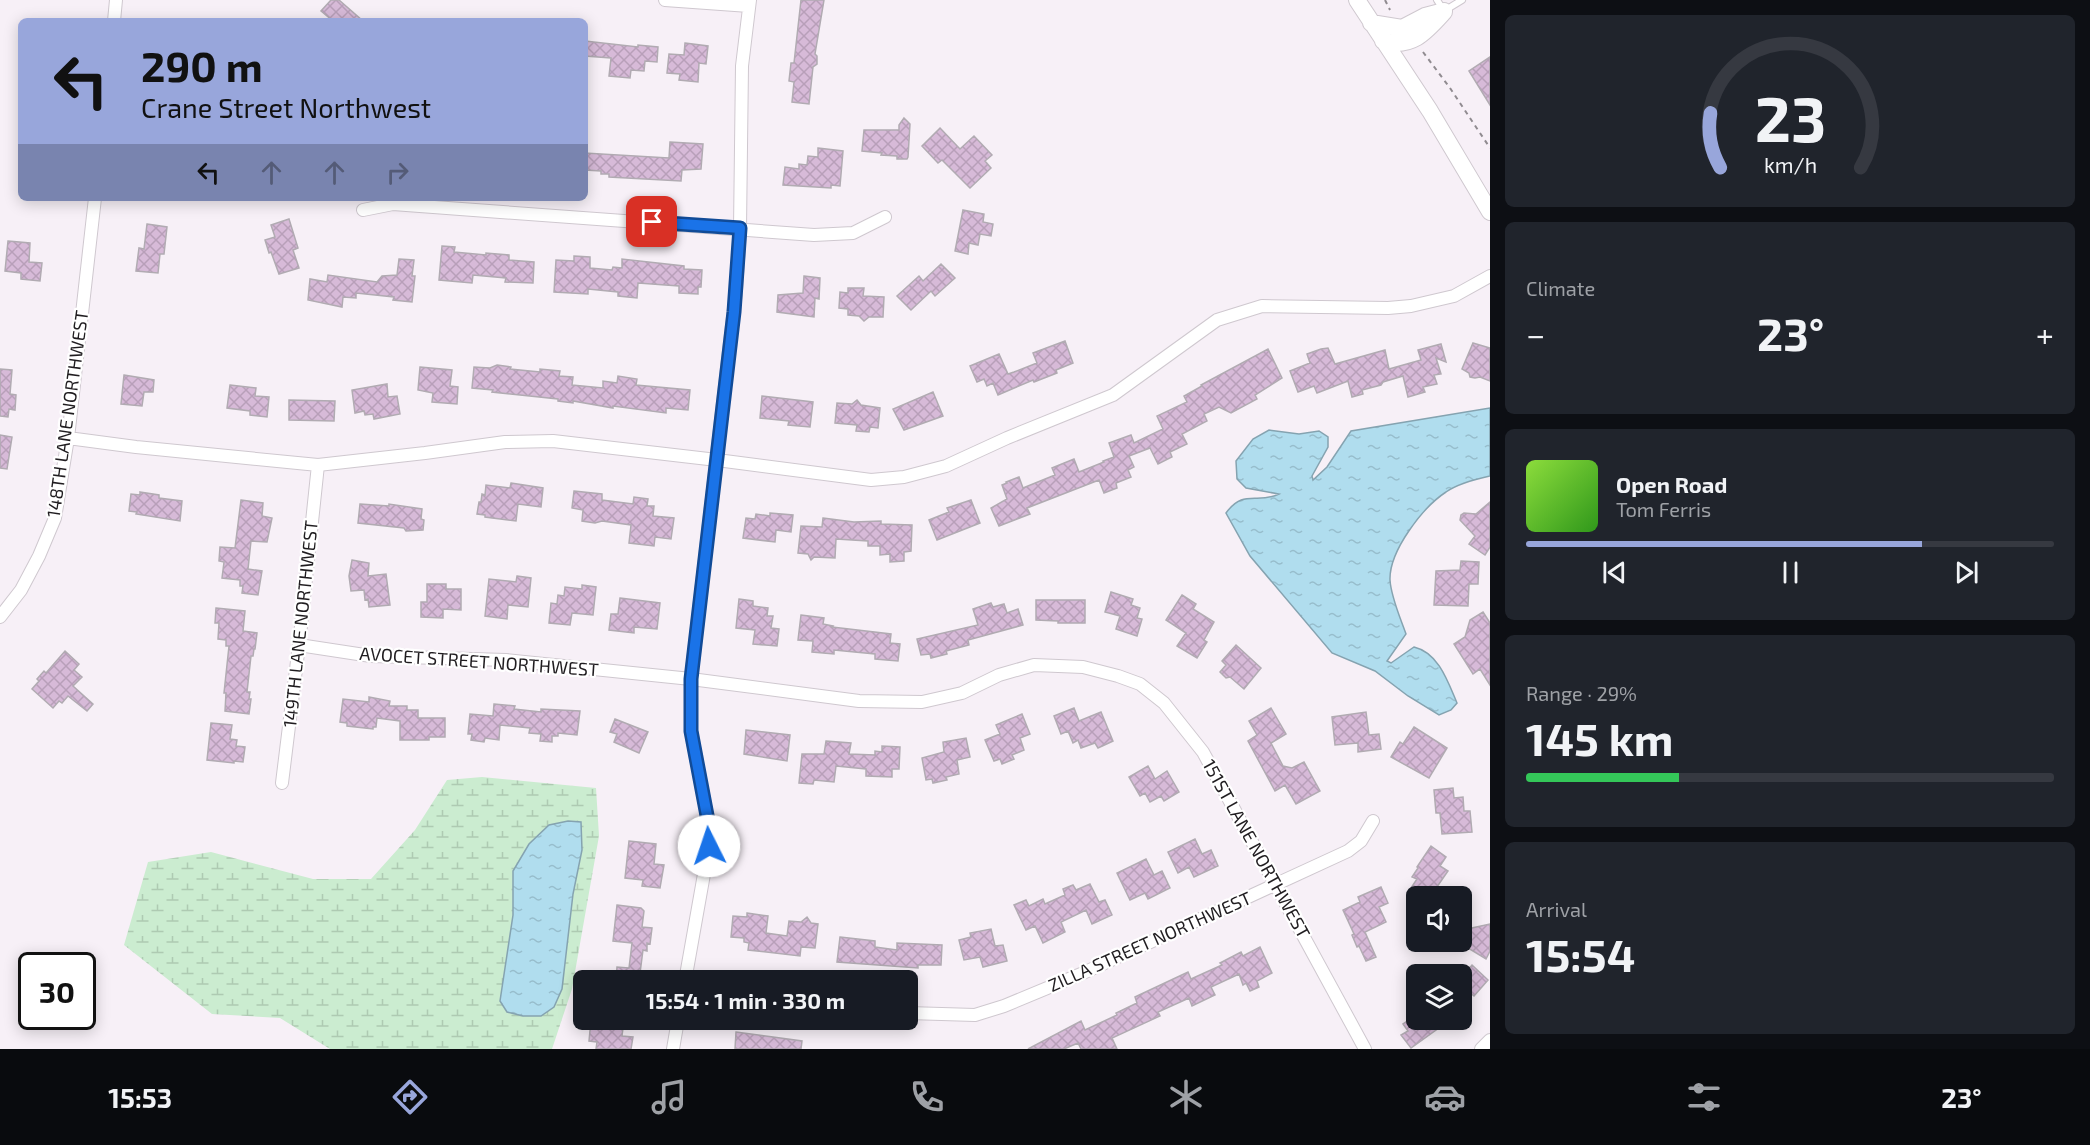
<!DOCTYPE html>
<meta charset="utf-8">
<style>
body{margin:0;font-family:"Exo 2",sans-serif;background:#20242c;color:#f1f3f6;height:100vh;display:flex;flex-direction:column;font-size:22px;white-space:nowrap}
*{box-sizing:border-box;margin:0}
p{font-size:20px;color:#9ea1a6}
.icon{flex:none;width:33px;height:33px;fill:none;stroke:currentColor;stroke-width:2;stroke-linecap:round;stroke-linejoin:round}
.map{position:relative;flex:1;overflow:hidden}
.side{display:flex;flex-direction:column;gap:15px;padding:15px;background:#0d0f14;width:600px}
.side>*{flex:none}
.hud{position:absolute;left:18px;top:18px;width:570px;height:183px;border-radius:9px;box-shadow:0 3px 15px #0003;background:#98a6db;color:#111;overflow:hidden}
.tools{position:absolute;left:1406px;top:886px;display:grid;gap:12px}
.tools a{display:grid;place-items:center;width:66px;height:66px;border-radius:9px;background:#171b24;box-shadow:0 3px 15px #0003;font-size:30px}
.speed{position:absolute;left:18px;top:952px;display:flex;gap:12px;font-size:30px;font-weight:700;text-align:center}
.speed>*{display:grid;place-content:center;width:78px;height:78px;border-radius:50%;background:#171b24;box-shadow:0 3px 15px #0003;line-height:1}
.speed .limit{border:3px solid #111;border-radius:9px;background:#fff;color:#111}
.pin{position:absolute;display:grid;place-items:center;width:51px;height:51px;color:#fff;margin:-26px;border-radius:12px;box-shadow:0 3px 9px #0006}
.me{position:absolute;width:66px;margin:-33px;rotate:356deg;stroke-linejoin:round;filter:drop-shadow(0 0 4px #0008)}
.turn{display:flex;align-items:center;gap:21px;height:126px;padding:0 24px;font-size:27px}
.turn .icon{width:78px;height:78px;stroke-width:2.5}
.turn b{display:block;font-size:42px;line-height:51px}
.lanes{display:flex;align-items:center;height:57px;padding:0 24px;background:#0003;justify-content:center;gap:30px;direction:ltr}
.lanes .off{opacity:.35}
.big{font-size:45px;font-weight:700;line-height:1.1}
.side .tile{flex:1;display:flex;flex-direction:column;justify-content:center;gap:9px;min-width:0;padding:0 21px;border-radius:9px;background:#20242c}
.side .dial{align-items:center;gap:0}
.dial svg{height:156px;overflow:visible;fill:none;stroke:#363941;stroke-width:7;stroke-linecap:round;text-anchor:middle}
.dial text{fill:#f1f3f6;stroke:none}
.song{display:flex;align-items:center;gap:18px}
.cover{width:72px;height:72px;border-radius:9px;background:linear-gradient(135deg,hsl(90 70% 55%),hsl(110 70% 35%))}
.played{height:6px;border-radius:3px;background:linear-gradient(90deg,#98a6db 75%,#363941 75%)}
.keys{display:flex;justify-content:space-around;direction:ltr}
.heat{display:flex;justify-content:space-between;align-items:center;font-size:33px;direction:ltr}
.charge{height:9px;border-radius:4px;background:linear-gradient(90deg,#34c759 29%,#363941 0)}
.trip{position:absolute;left:573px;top:970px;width:345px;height:60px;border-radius:9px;background:#171b24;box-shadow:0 3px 15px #0003;font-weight:700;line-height:60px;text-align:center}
.tabs{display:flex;height:96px;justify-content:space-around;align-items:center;background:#090b0e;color:#9ea1a6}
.tabs .icon{width:42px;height:42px}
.tabs .active{color:#98a6db}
.tabs b{font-size:27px;color:#f1f3f6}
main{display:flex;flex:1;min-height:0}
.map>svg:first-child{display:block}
.wetland{fill:url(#wetland-marsh)}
.water{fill:url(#water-ripples);stroke:#85a3b0;stroke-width:1.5}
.building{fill:url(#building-cross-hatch);stroke:#b1abb2;stroke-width:1.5}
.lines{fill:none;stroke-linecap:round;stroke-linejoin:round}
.lane-casing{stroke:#cfc8cf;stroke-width:8}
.street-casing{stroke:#cfc8cf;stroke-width:14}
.secondary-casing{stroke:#cfc8cf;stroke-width:18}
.path{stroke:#908b90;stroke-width:2;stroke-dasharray:4.5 4.5;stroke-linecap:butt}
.lane{stroke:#fff;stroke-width:6}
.street{stroke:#fff;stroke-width:12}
.secondary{stroke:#fff;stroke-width:16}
.route-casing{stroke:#114b97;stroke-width:15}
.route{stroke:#1a73e8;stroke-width:10}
.labels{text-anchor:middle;stroke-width:4.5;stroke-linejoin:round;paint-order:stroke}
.street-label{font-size:18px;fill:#201d20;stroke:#fff}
</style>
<main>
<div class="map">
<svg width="1490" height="1049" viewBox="0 0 1490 1049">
<defs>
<pattern id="wetland-marsh" width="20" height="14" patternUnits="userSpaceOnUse" patternTransform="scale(1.5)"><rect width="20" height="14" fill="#cbecd0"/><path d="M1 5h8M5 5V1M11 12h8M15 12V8" fill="none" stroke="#aecab2"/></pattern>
<pattern id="water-ripples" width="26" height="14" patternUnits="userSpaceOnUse" patternTransform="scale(1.5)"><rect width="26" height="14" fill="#b0ddee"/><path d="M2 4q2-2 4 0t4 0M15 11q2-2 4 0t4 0" fill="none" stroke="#97bdcc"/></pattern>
<pattern id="building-cross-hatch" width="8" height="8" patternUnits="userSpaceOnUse" patternTransform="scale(1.5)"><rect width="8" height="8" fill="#d7bad8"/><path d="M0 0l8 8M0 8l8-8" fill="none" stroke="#b89fb9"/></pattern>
</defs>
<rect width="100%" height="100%" fill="#f7f0f7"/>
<path class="wetland" d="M482,777l114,11 3,48 -27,153 -20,60h-222l-50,-31 -68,-4 -88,-69 24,-83 63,-10 102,27h58l44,-49 32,-50z"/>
<path class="water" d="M1490,408v68c-14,3 -31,7 -44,16 -23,15 -57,59 -56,88 1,17 10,37 16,54l-19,27 4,2 23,-16c25,6 34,35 43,56l-6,7 -12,5 -31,-19 -33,-25 -43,-18 -82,-97 -24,-43c18,-25 31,-8 53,-19l-33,-6 -9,-9 -1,-18 17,-22 16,-9 30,4 20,-3 9,6v10l-16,29 1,4 14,-13 24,-36z
M568,821l13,1 1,28 -9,44 -11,95 -8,18 -13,9h-18l-16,-4 -7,-11 13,-86v-44l16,-27 20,-19z"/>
<path class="building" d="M331,0h8l24,21h-30l-12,-10z
M801,0h23l-9,54 2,2v8l-4,3 -4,37 -17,-2 2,-20 -5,-1 2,-18h3z
M585,41l53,6v-2l20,2 -1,15 -12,-1 -1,10 -13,-1 -1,8 -21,-2 2,-18 -26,-2z
M685,43l23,3 -2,18 -7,-1 -1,19 -19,-2 1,-6 -13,-1 2,-19 15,1z
M1490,57v48l-21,-34z
M904,118l6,6 -2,33 -1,2h-10v-3l-16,-1 1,-2 -20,-2 2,-21h35v-5z
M940,128l20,21 14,-13 18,19 -7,6 6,7 -21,20 -28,-28 -4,3 -16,-17z
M670,142l33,2 -2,25 -19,1 -1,11 -72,-4v-3h-8v-3l-16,-1v-17l84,5z
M818,148l25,3 -3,35 -9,-1v3l-48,-3 2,-18 14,2v-5l8,1 1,-9 10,1z
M963,210l21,4 -1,8 10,2 -2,12 -11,-2 -2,11 -9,-2 -1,11 -13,-3z
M289,219l9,29 -5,2 6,18 -20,6 -8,-22 -2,1 -4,-13 10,-3 -4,-12z
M147,224l20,3 -3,27h-4l-2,19 -22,-2 3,-23 5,1z
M8,241l22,2 -1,19 13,1 -2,18 -19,-2v-6l-16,-2z
M442,246l13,1 -1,5 32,3v-2l23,2v5l25,2 -1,21 -28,-1 1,-4 -33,-3 -1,8 -33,-3z
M574,256l16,1v11l22,2 1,-3 9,1v-9l62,7v3l18,1 -1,17h-3v7l-19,-1v-7l-41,-3 -1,15 -19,-2v-4l-30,-3v5l-34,-2 2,-32 18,1z
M399,259l15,1 -2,16h3l-3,26 -19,-2 1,-3 -38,-4v5l-13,-1 -1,10 -34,-7 2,-21 17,3 1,-7 49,7 5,-6 15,-1z
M941,264l14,14 -20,18 -4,-5 -20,19 -14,-14 22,-20 4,5z
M804,276l16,2 -1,21 -4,-1 -1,19 -37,-5 1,-17 25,-2z
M848,288h16l-1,8 21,1 -1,20h-14l-5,4 -5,-5 -11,-1v-6l-9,-1 1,-16 8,1z
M1065,341l8,22 -17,7 1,3 -23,9 -1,-2 -35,15 -5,-12 -6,3 -3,-7 -7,3 -7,-16 29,-12 9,20 6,-2 23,-9 -4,-10z
M1473,343l17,5v33l-10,-4 -5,1 -5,-1 -1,-4 -7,-4z
M1441,344l5,18 -10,-4 5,16 -7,1 3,9 -14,3 2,5 -17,5 -5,-21 -20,6 -2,3 -19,5 1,4 -11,3 -4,-16 -31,12 -3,-7 -16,6 -8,-21 20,-8 -3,-9 14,-5 7,-1 7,16 50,-14 4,19 32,-9 -3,-10z
M1268,349l14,29 -27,17 2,4 -26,14 -12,-6 -15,7 3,7 -25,13 5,10 -17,8 2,5 -14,7 -8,-16 -21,8 5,11 -6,3 3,7 -15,6 1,5 -13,5 -5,-13 -72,28 3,6 -31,12 -8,-18 16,-9 -5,-14 5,-2 -1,-1 13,-5 4,11 32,-13 -3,-7 22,-9 5,13 25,-10 -1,-1 11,-4 -5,-14 22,-8 3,8 29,-14 -6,-13 30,-14 -3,-6 18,-10 -1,-1z
M497,365l14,2 -1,2 30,3v-3l20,2 -1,5 14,1 -1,8 31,3v-7l14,2 1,-7 19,3 -1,6 54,5 -2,20 -22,-2v5l-53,-7v2l-40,-7v2l-15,-2v-2l-66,-7 1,-2 -21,-2 2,-21 16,1z
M420,367l32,3 -2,16 8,1 -1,17 -25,-2 1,-9 -15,-3z
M0,369l12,1 -2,24 6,1 -1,15 -6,-1 -1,8 -8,-1z
M124,375l30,5 -1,12h-9l-2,14 -21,-2z
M387,384l1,13 9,-1 3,18 -26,5 -1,-5 -8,1 -1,-4 -9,2 -3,-23z
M230,385l26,3 -1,8 14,1 -2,20 -17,-2v-4l-23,-3z
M933,392l10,24 -39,14 -11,-21z
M762,396l51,6 -3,25 -22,-2 1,-4 -29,-3z
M289,400l46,1 -1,20 -45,-1z
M857,400l4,5 19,3 -2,20 -8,-1 -1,5 -13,-1 1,-6 -22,-2 2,-20 15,1z
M0,435l12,2 -5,32 -7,-1z
M511,483l32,5 -2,19 -23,-3 -2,17 -31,-4v-2l-8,-1 2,-12h2l1,-8 3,1 1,-10 24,3z
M574,491l28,3v6l31,4 1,-7 14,2 -1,7h7l-1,10 21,2 -3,21 -16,-2 -1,9 -25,-3 2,-18 -29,-4 -7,2 -13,-2 1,-11 -11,-2z
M140,492l19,3v3l23,3 -2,20 -44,-7 1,-2 -8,-1 2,-17 9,1z
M241,500l22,3 -1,13 10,2 -5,24 -16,-1 -3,28 14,2 -4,24 -16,-2 1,-7h-3v-6l-18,-2 2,-16 -5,-1 1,-14 15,1z
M971,500l9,23 -43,17 -8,-20 20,-8 -2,-4z
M1490,502v45l-5,8 -16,-11 6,-8 -15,-16 1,-5 3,-2 12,1z
M360,504l29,2v-2l33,5 -1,10 3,1 -1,10 -17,1 -2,-3 -46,-5z
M770,513l23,2 -2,17 -15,-2 -1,12 -32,-4 3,-20 9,1 1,-5 14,2z
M823,518l31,4 27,-1v3l31,1 -1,26 -7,1v9l-14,1v-8l-10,1v-9h-12v-5l-32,-2 -1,19 -21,-1 -3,3 -3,-6 -10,-1 3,-27 21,1z
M352,560l17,3 -1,13 18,-2 4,31 -21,2 -1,-8 -3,1 -1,-10 -13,1 -2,-15z
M1461,561l18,1 -1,22h-9l-1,22 -34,-1 2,-34 24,-1z
M517,576l14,2 -3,29 -20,-2 -1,14 -22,-3 4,-37 27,3z
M427,584h19v5h15v21l-18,-1v9l-22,-1v-15h6z
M582,585l14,2 -3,28 -21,-2 -2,12 -21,-2 2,-20 6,1 1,-9 6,1 1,-9 17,2z
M1111,592l22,7 -2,6 9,3 -3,10 5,1 -5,17 -21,-7 4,-13 -15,-4z
M1182,595l14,9 -3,5 21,13 -10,18 3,2 -10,16 -20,-12 9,-13 -20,-13z
M620,598l40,5 -3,26 -23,-2v6l-25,-3 2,-16h7z
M739,599l14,2v5l15,2 -1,8h6l-2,12 8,1 -2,17 -24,-2 2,-14 -19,-2z
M1036,600h49v23h-27v-2l-22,-1z
M991,603l2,4 11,-3 3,9 11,-4 5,16 -55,15 1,5 -23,6 1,3 -16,4 -1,-4 -9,1 -4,-16 61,-14 -5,-16z
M216,608l29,3 -2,20 14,2 -2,16h-1l-1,7h-2l-4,36h3l-1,7h2l-2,15 -24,-3 1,-18h-2l5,-47h-3v-6l-8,-1 1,-16h-4z
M1483,612l7,11v62l-10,-16 -7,5 -19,-30 11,-7 5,-17z
M801,615l23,3 -1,6 10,2 -1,1 59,7 -1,9 10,1 -2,17 -23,-2v-5l-41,-4v4l-22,-2 1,-11 -15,-1z
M1236,645l25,23 -17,21 -14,-12 -4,1 -6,-6 6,-7 -4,-4z
M65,651l14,13 -5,6 8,7 -9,9 20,18 -6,7 -19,-15 -6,7 -3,-2 -6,7 -21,-19 7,-8 -2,-2 7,-8 2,2z
M369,697l21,4 -1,5h18v4h11v8h27v19h-16v3h-29v-19l-23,-3 -1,9h-3v2l-26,-3v-3l-7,-1 3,-23 26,3z
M494,704l21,2 -1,3 27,3v-3l39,2 -3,24 -19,-2v3h-6v6l-12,-1 1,-7 -12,-1 1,-5 -30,-3 -1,15 -14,-2 -1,4 -13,-2 1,-6h-4l2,-20 23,2z
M1074,708l5,13 22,-9 12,29 -15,7 -3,-5 -14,5 -3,-8 -5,3 -5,-12 -7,3 -7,-18z
M1271,708l15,26 -15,9 12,23 9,2 12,-6 16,29 -24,13 -11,-19 -10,6 -27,-50 9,-6 -8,-14z
M1366,712l3,23 10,-1 2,15 -23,3v-9l-23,2 -3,-28z
M1022,714l8,20 -10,4 4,12 -12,5 2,4 -12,5 -2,-5 -6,2 -9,-21 15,-6 -4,-9z
M615,719l33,13 -9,21 -25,-11 3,-8 -7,-2z
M211,723l21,2 -2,14 7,1 -1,6 9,1 -2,15 -9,-1v2l-27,-3z
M1414,727l33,21 -18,30 -38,-21 9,-15 3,2z
M746,730l44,5 -3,26 -43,-7z
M966,738l4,19 -13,3 2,14 -13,3 1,3 -14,3 -1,-4 -6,1 -4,-22 22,-6 -1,-10z
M826,741l25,2 -2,11 26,1v-4l7,1v-6l18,1 -1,22h-7v8l-26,-1v-7l-30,-3 -2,16 -20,-2 -1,4 -14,-1 3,-29h22z
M1148,766l7,13 12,-8 12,21 -15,9 -3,-5 -11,6 -5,-9 -5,3 -11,-19z
M1453,788l1,10 9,-1 1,14h6l2,21 -30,2 -2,-21h-4l-2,-23z
M1195,839l7,15 9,-4 7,16 -24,11 -5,-10 -11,6 -10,-21z
M629,841l27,3 -2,20 10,1 -4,23 -18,-2 1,-6 -18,-2z
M1431,846l15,11 -6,9 8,5 -18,26h-5l-14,-9 6,-9 -5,-2 6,-9 -1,-1z
M1146,859l8,16 8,-4 8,17 -22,11 -3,-6 -15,7 -13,-27z
M1090,884l9,18 6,-2 7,15 -20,9 -6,-14 -25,12 4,10 -22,11 -8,-17 -9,4 -12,-25 12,-5 3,6 14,-7 2,5 20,-9 -2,-6 10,-4 3,5z
M1381,887l7,16 -9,4 7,15 -21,10 11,25 -10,4 -7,-15 -2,1 -5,-12 2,-1 -11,-24 17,-8 -2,-5z
M617,905l24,3 3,3 -2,16 10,1 -2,16 -3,-1v8l-4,-1 -4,31h-23l1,-14 12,1 3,-25 -19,-2z
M747,913l21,3 -2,17 21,3 2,-15 12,1 6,-5 4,6 7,1 -3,24 -14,-1 -1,9 -52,-6 1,-7 -5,-1v-4l-13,-1 2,-21 14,1z
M1490,924v27l-4,8 -18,-11 2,-3 -2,-11 4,-6z
M991,929l4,17 8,-1 4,16 -24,6 -3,-10 -16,3 -5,-20 12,-3 -1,-4z
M840,937l35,4v6l22,3v-7l45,2 -1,20h-23v3l-81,-6z
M1260,947l12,26 -15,8 2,6 -9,4 -4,-8 -3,2 -4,-11 -28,13 4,8 -23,11 -3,-8 -31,14 2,4 -48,22 5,11h-36l-3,-6 -14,6h-36l53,-28 4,9 32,-15 -1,-2 21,-10 -2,-6 53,-25 3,7 31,-14 -2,-2 21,-11 2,4z
M1472,965l16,15 -14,16 -5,-4 -8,9v-23z
M1416,1015v5h34l-39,28 -10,-13 7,-4 -5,-7z
M591,1020h33l-2,16 11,1 -2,12h-35l1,-7 -8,-1z
M736,1032l66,9 -1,8h-66z"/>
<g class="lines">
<defs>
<path id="lane" d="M1437,0l7,11 18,-11"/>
<path id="street" d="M665,0l84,6
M114,21l2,-21
M363,210l30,-6 421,31 39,-2 32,-16
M68,438l68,9 182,18 107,-12 80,-11 48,-1 164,19 154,20 33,-3 42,-11 61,-28 106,-43 104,-75 45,-14 126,2 23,-2 43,-10 36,-20
M0,617l21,-27 18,-34 16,-38 13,-80 27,-240
M299,645l72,11 135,4 185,19 168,22 63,1 40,-9 37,-18 35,-10 49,2 35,9 22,8 24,19 39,49 162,297
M282,783l17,-138 19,-180
M685,981l24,-135v-20l-18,-95v-52l45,-388 4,-63 2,-162 8,-66
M908,1013l67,2 29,-9 77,-32 267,-123 13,-10 12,-20
M673,1049l5,-29
M1481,1049l9,-9"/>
<path id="secondary" d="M1357,0l73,111 60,101
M1371,23l31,5 23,-12 19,-5
M1383,41c29,8 43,-9 61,-29"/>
</defs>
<use href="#lane" class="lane-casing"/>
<use href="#street" class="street-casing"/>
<use href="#secondary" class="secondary-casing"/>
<path class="path" d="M1385,0l5,10
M1423,52l27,36 40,60"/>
<use href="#lane" class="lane"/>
<use href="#street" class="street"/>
<use href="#secondary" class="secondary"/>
</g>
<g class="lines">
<defs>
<path id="route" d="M652,222l88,6 -6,84 -43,367v52l18,95v20"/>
</defs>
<use href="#route" class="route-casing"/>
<use href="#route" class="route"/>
</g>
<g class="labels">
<g class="street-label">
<text transform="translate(68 414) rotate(-82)" y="6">148TH LANE NORTHWEST</text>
<text transform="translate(301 624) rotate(-84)" y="6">149TH LANE NORTHWEST</text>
<text transform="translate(479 662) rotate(4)" y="6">AVOCET STREET NORTHWEST</text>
<text transform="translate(1256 849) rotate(61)" y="6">151ST LANE NORTHWEST</text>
<text transform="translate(1150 942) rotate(-24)" y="6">ZILLA STREET NORTHWEST</text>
</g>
</g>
</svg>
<div class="tools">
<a><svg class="icon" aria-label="sound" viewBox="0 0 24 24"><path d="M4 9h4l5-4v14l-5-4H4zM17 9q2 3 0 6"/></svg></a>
<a><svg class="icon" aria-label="layers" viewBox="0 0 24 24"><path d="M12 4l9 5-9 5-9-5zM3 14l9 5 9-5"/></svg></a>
</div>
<div class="speed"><div class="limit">30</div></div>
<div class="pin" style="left:652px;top:222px;background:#d93025"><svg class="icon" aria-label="arrive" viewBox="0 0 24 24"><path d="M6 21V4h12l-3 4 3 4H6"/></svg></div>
<svg class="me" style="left:709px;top:846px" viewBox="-20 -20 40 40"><circle r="19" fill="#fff"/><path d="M0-13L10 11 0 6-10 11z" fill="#1a73e8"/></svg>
<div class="trip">15:54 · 1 min · 330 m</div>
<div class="hud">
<div class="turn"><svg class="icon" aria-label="left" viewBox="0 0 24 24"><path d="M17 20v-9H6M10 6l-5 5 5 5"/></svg><div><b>290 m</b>Crane Street Northwest</div></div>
<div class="lanes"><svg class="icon" aria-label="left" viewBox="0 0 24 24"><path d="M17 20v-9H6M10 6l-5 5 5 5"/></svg><svg class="icon off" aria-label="ahead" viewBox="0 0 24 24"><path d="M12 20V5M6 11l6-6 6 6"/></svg><svg class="icon off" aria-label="ahead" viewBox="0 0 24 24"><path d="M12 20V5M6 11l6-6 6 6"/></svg><svg class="icon off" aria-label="right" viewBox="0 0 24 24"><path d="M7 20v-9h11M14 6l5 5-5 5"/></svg></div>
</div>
</div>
<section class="side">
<div class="tile dial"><svg viewBox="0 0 100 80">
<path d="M14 69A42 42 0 1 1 86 69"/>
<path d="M14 69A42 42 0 0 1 9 41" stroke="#98a6db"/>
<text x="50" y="56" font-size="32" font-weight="700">23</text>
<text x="50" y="72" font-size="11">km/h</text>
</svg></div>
<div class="tile"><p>Climate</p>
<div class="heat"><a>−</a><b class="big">23°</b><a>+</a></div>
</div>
<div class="tile">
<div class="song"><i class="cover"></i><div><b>Open Road</b><p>Tom Ferris</p></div></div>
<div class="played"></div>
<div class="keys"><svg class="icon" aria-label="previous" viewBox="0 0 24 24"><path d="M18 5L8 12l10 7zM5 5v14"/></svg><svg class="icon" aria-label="pause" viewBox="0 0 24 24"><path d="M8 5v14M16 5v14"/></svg><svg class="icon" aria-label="next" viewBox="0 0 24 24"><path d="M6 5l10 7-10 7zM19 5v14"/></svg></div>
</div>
<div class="tile"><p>Range · 29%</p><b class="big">145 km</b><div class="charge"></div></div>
<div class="tile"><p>Arrival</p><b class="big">15:54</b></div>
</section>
</main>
<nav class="tabs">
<b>15:53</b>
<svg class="icon active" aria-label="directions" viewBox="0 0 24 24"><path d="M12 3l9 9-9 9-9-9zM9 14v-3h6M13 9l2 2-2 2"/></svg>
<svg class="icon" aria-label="music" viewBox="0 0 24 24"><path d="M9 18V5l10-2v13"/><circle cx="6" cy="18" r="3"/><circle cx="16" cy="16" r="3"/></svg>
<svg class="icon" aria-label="phone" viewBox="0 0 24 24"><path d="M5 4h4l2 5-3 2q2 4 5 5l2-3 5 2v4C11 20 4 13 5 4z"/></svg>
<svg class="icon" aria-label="climate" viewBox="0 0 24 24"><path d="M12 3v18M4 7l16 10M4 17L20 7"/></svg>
<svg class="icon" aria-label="car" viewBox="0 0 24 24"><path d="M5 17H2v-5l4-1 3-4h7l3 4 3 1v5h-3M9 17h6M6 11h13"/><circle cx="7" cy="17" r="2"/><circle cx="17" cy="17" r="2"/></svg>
<svg class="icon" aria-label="filters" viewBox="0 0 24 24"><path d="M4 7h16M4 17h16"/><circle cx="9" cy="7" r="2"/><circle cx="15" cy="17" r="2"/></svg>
<b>23°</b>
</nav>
